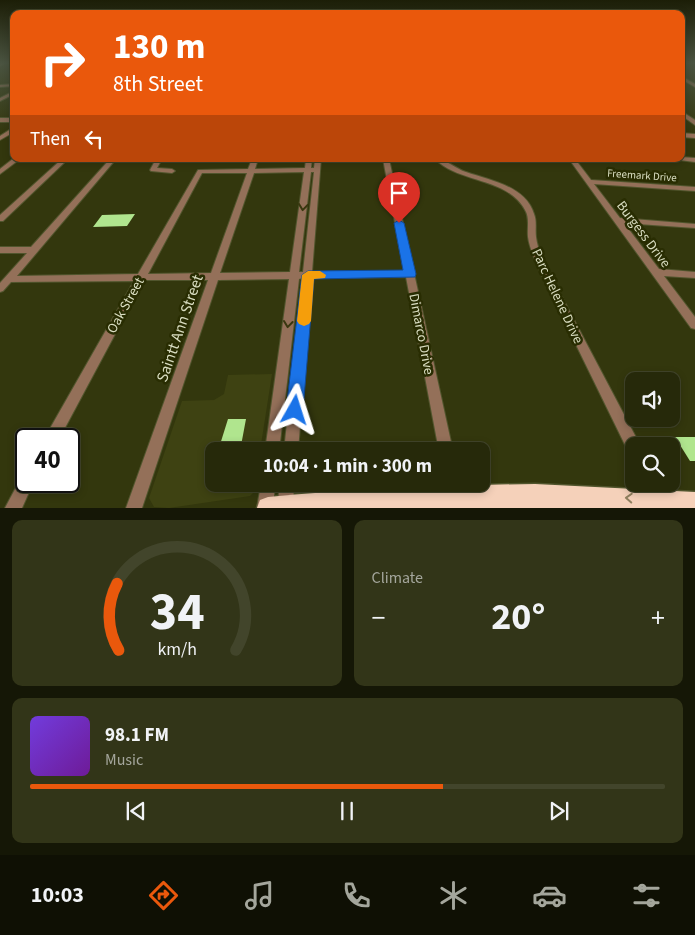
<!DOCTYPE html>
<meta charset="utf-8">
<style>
body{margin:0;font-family:"Source Sans 3",sans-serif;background:#323518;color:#f1f3f6;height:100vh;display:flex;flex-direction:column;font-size:19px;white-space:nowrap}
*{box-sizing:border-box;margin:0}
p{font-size:16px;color:#a4a69c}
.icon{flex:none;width:28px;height:28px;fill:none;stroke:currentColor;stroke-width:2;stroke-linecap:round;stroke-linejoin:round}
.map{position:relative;height:508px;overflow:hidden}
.side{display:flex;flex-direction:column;gap:12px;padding:12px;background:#151706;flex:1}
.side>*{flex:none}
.guide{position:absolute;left:10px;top:10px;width:675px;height:152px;border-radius:10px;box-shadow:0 2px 8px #0003,0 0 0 1px #42452b;background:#ea580c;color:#fff;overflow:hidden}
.fabs{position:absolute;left:625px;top:372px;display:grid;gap:10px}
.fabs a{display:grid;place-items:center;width:55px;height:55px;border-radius:10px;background:#26290a;box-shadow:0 2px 8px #0003,0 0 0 1px #42452b;font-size:25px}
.speed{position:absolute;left:15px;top:428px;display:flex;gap:10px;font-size:25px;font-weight:700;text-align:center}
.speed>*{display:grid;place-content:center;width:65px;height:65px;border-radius:50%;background:#26290a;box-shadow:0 2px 8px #0003,0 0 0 1px #42452b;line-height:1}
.speed .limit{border:2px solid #111;border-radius:8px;background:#fff;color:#111}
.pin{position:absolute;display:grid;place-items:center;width:42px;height:42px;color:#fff;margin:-51px -21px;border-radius:50% 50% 50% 0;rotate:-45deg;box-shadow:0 0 5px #0007}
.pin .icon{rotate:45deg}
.me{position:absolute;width:55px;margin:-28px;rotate:6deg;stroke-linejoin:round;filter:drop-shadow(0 0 4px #0008)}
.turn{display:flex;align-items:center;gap:18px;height:105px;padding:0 20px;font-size:22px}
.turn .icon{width:65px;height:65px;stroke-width:2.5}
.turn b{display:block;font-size:35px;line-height:42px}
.then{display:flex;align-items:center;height:48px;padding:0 20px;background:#0003;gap:10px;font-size:19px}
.big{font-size:38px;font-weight:700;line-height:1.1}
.side .widget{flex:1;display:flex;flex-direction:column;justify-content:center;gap:8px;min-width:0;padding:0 18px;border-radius:10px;background:#323518}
.side .dial{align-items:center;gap:0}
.dial svg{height:130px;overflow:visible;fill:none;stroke:#42452b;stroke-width:7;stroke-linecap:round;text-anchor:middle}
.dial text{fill:#f1f3f6;stroke:none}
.song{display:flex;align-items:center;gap:15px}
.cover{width:60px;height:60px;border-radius:8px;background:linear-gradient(135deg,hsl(260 70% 55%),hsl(280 70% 35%))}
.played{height:5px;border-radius:2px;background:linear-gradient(90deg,#ea580c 65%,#42452b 65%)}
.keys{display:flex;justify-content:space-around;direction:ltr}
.heat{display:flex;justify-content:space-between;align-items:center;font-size:28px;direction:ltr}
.side .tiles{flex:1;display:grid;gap:12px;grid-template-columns:1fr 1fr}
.widget:last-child{grid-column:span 2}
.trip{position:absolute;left:205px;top:442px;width:285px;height:50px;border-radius:10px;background:#26290a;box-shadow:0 2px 8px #0003,0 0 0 1px #42452b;font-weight:700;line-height:50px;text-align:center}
.dock{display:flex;height:80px;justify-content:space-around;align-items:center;background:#0f1004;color:#a4a69c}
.dock .icon{width:35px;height:35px}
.dock .on{color:#ea580c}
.dock b{font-size:22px;color:#f1f3f6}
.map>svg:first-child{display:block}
.built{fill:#3e4212}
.building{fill:#b0e58e}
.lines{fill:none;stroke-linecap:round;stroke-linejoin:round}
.minor-casing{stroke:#51552d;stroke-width:2}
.highway-casing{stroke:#51552d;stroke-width:3}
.minor{fill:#947059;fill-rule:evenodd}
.highway{fill:#f5d1ba;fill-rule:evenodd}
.oneway{stroke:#39370f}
.oneway2{stroke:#8f7f5e}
.route{fill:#1a73e8;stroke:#114b97}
.slow{fill:#f59e0b}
.labels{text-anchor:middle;stroke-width:5;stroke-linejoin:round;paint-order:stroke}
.far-street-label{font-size:11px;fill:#d9ddc1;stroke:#292d02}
.street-label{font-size:14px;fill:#d9ddc1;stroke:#292d02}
.near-street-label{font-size:16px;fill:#d9ddc1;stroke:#292d02}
</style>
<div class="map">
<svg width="695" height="508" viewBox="0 0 695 508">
<rect width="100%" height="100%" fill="#33370d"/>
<path class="built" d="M272,374l-12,77h-46v33h41l-1,8 -4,4 -81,12 -15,-1 -5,-9 33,-97 32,-1 10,-6 4,-19z"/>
<path class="building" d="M135,214l-8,12 -34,1 9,-12z
M228,419h18l-6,32h-22z
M675,437h20v24h-5z"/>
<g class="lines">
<defs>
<path id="minor" d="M0,63h5l-5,3z
M681,76l14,8v3l-14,-8z
M14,84v2l-14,1v-2z
M14,91v3l-14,7v-3z
M681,111l14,9v5l-14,-10z
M0,118h14v4h-14z
M14,127v5l-14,8v-4z
M681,133l14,1v4l-14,-1z
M681,157l14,1v4l-16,-2 -1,-1h3z
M14,158l6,1 -20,15v-5z
M62,159h6l-65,62h-3v-6z
M110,159h6l-99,117 121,-2 60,-104 50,-1 4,-10h6l-3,10 50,-1 1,-9h6l-1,9h3l1,-9h6l-9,113 92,-1 -21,-112h6l64,292h-14l-33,-174 -94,1 -14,173h-14l18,-173 -3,1 -20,172h-14l24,-172 -71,1 -76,228h-16l82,-228h-64l-85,159h-15l90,-158 -123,1 -8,9 -3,1v-9l27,-30h-27v-6h31zM304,172l-14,100 -70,1 34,-100zM311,172h3l-11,100h-4zM202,173h45l-36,100 -63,1z
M156,159h6l-5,9 15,1 3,2 -3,2 -21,-2 -1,-1z
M435,159c10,-1 21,10 31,13 23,8 60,14 68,42 3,7 1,15 2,23 1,9 5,18 8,26l95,180 1,3h-6v9l-5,-2 -93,-190c-3,-9 -7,-17 -8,-26 -1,-9 2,-19 -3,-27 -18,-33 -65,-26 -90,-51z
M569,159h6l16,21 104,7v4l-101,-7 26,34 75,6v4l-71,-5 35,46 36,3v6l-31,-2 31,41v12l-4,-1z
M26,474v7h8l-12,27h-17l17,-32z
M261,484h14l-2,24h-16z
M280,484h14l-1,24h-16z
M645,484h15l8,15 -3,5 -5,3 -5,-3z"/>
<path id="highway" d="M535,484l160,8v16h-438l3,-8 8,-3c89,-8 178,-12 267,-13z"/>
</defs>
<use href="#minor" class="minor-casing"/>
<use href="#highway" class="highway-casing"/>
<use href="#minor" class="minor"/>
<use href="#highway" class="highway"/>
</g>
<defs><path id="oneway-chevron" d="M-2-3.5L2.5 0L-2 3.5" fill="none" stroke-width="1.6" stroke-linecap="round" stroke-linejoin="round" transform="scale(1.25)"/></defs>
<g class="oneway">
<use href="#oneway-chevron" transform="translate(303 207) rotate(97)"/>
<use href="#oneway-chevron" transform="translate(288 324) rotate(97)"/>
</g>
<use class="oneway2" href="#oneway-chevron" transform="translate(629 498) rotate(-177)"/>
<linearGradient id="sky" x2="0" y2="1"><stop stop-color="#1c1e07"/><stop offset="0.47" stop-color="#4a5340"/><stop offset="1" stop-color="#4a5340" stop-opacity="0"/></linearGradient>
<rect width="695" height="134" fill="url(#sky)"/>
<path class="route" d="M399,220l5,3 12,51 -1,3 -101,2 -11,131 -2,5 -6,3 -6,-3 -3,-5 16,-135 6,-4 95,-1 -9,-47z"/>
<path class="slow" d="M308,271h12l6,4 -1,3 -11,1 -3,42 -2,3 -5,2 -5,-2 -2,-3 5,-46z"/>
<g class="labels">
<g class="far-street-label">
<text transform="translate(642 175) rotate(4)" y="4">Freemark Drive</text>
</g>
<g class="street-label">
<text transform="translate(644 234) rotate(53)" y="5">Burgess Drive</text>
<text transform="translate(558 296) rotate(65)" y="5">Parc Helene Drive</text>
<text transform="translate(125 305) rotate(-61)" y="5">Oak Street</text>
<text transform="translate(422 334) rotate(79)" y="5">Dimarco Drive</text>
</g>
<g class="near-street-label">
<text transform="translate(179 328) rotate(-71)" y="6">Saintt Ann Street</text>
</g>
</g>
</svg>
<div class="fabs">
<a><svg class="icon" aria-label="sound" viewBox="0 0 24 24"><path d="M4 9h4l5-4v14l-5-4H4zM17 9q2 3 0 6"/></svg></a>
<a><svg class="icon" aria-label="search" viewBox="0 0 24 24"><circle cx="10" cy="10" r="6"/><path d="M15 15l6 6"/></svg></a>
</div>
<div class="speed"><div class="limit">40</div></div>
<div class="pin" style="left:399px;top:223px;background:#d93025"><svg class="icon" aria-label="arrive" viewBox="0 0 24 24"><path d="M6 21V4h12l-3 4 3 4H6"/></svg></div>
<svg class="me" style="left:295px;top:410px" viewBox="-20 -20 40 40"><path d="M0-17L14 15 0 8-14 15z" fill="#1a73e8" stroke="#fff" stroke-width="4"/></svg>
<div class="trip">10:04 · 1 min · 300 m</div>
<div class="guide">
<div class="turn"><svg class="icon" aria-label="right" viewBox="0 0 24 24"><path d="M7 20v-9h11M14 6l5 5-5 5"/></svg><div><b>130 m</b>8th Street</div></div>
<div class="then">Then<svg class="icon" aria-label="left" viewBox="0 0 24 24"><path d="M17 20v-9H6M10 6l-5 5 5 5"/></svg></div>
</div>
</div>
<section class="side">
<div class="tiles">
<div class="widget dial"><svg viewBox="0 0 100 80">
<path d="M14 69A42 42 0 1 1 86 69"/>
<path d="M14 69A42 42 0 0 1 13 28" stroke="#ea580c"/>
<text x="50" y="56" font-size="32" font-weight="700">34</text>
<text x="50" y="72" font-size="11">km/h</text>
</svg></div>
<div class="widget"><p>Climate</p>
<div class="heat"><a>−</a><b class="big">20°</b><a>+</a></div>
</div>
<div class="widget">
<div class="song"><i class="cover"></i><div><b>98.1 FM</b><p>Music</p></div></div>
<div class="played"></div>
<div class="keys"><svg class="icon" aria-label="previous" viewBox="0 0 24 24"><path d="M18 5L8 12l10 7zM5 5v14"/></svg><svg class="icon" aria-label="pause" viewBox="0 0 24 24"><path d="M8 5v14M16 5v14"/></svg><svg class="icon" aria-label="next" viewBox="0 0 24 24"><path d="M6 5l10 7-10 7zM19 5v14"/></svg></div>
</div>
</div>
</section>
<nav class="dock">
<b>10:03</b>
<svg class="icon on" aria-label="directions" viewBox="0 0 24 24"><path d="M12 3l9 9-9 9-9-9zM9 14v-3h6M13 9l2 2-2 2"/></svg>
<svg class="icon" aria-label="music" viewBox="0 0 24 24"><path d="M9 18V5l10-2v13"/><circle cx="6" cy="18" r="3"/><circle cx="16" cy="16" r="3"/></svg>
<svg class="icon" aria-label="phone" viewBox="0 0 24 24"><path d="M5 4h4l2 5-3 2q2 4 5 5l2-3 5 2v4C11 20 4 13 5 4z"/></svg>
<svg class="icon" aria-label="climate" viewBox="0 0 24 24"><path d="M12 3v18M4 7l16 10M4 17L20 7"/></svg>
<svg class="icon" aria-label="car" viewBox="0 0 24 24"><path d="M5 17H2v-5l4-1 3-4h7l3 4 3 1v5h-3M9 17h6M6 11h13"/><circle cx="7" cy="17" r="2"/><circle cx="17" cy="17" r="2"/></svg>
<svg class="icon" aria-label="filters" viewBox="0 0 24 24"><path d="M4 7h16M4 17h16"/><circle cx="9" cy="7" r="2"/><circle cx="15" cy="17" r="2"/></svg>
</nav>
